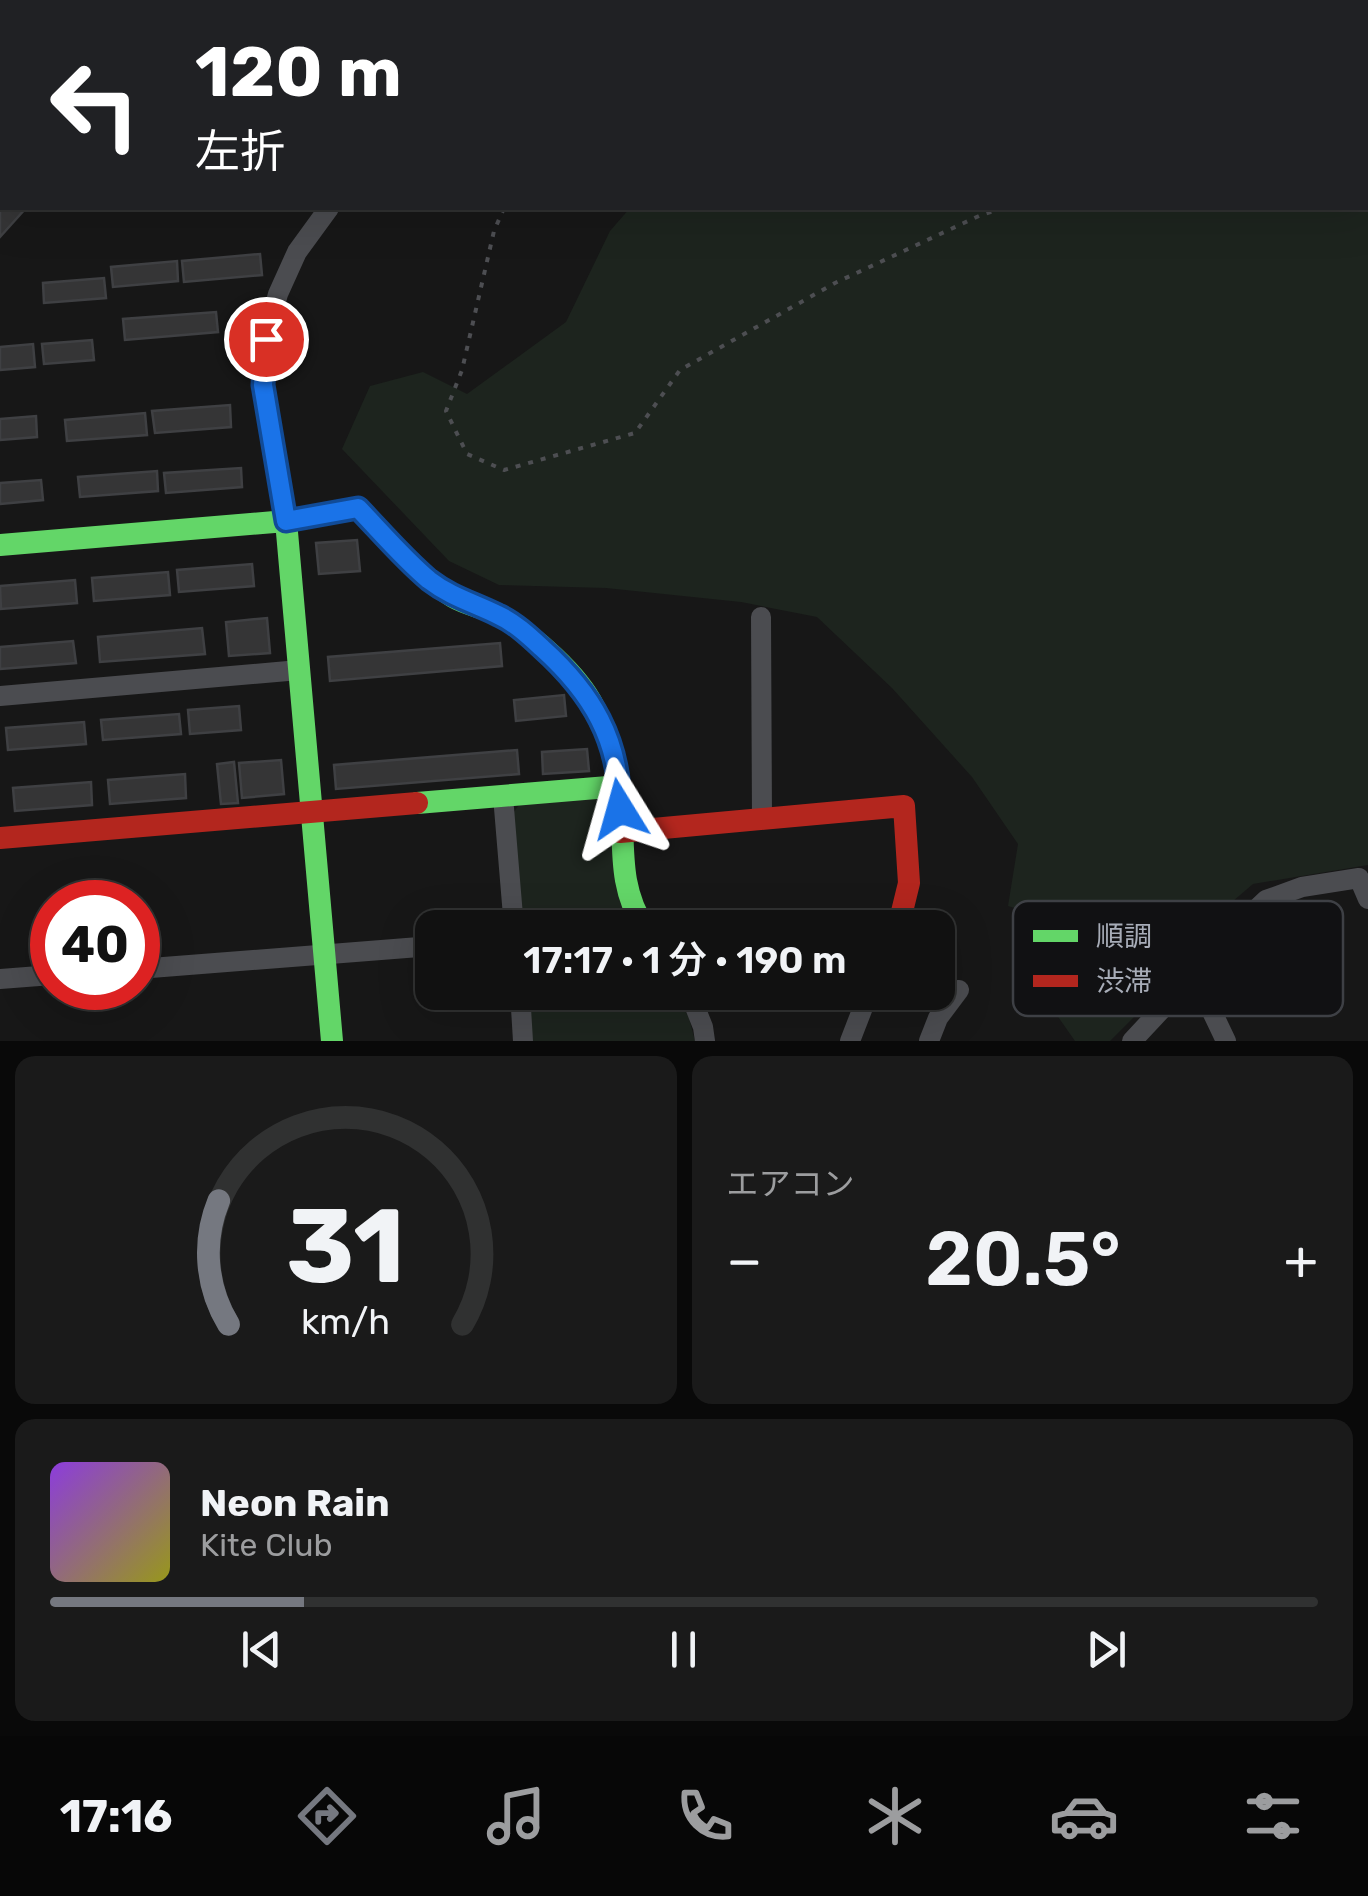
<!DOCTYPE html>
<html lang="ja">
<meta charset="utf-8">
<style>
body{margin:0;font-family:Rubik,"Noto Sans JP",sans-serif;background:#1a1a1a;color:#f1f3f6;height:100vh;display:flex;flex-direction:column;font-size:38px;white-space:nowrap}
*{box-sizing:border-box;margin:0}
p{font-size:32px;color:#9c9d9f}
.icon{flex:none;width:55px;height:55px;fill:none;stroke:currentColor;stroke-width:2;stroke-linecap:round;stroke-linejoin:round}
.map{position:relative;height:1041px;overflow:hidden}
.details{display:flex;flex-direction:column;gap:15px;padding:15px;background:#090909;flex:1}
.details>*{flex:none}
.top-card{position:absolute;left:0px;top:0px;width:1370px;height:210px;box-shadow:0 10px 40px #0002,0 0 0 2px #303131;background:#202124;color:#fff;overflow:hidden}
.speed{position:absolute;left:30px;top:880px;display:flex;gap:20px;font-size:50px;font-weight:700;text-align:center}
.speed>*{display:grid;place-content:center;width:130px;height:130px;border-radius:50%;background:#111;box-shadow:0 10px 40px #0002,0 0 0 2px #303131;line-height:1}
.speed .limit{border:15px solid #d22;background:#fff;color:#111}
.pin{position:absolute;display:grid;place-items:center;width:85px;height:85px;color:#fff;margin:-42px;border:5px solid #fff;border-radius:50%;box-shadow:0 2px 10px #0007}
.me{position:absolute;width:110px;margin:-55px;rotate:352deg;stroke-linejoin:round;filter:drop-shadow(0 0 8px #0008)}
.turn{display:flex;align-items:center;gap:35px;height:210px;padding:0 30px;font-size:45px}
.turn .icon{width:130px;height:130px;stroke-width:2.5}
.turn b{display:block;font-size:70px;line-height:85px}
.big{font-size:75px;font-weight:600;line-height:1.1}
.details .card{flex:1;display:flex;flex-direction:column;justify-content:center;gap:15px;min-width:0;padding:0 35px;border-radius:20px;background:#1a1a1a}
.details .dial{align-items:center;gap:0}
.dial svg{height:260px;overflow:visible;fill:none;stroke:#303131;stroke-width:7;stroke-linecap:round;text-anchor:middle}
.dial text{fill:#f1f3f6;stroke:none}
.song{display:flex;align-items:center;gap:30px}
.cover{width:120px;height:120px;border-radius:15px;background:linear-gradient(135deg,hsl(270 70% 55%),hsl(60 70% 35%))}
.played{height:10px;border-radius:5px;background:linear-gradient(90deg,#757880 20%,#303131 20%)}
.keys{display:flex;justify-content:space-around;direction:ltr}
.heat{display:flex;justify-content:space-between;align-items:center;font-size:55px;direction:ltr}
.details .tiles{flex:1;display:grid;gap:15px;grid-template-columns:1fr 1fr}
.card:last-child{grid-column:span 2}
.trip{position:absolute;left:415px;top:910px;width:540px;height:100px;border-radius:20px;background:#111;box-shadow:0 10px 40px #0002,0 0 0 2px #303131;font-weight:600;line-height:100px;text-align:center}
.tab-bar{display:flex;height:160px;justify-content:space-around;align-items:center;background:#070707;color:#9c9d9f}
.tab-bar .icon{width:70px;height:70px}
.tab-bar .on{color:#757880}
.tab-bar b{font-size:45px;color:#f1f3f6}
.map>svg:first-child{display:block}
.green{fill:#1d241e}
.building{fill:#353536;stroke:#3f4043;stroke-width:2.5}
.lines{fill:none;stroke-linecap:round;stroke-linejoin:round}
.path{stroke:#4d4e52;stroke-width:4;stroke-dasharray:5 8;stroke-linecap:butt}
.street{stroke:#4b4c50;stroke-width:20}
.fast{stroke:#63d668;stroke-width:22}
.jam{stroke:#b3261e;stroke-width:22}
.route-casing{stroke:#114b97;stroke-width:25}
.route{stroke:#1a73e8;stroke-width:18}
.key{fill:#111113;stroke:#3e4045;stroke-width:2.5}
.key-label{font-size:28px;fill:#a8adb8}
</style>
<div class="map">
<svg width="1368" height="1041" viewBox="0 0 1368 1041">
<rect width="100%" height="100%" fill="#171717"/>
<path class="green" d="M1202,0h166v865l-115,19 -48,41 -37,58 -58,58h-35l-28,-40 -6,-85 -33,-10 10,-62 -46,-67 -80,-89 -75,-71 -76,-15 -135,-14 -107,-3 -50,-24 -107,-112 28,-63 53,-14 44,22 99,-72 44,-91 20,-23h198l13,2 5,-2h522v-206h-164z
M596,796l12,8 22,123h-107l-10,-114 9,-12z
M528,993h147l14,25 6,23h-163z"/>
<path class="building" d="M2,182v26h24l-26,29v-52z
M260,254l2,21 -78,7 -2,-21z
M177,261l1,20 -65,6 -2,-20z
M104,278l2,20 -62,5 -1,-20z
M216,312l2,20 -93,8 -2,-21z
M92,340l2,20 -50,4 -2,-20z
M33,344l2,23 -35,3v-23z
M230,405l1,22 -76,6 -3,-22z
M145,413l2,22 -80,6 -2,-21z
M36,416l1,21 -37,3v-21z
M241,468l1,19 -76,6 -2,-20z
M157,471l1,20 -78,6 -2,-20z
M41,480l2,20 -43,4v-21z
M357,540l3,31 -41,3 -3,-31z
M252,564l2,22 -75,6 -2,-22z
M168,572l2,23 -76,6 -2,-23z
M75,580l2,23 -76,6 -1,-23z
M267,618l3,35 -41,3 -3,-34z
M202,628l3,26 -105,8 -2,-25z
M73,641l3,22 -76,6v-22z
M500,643l2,23 -172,15 -2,-24z
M564,695l2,21 -50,5 -2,-21z
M239,706l2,24 -51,4 -2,-24z
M179,714l2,20 -78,6 -2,-20z
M84,722l2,22 -78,6 -2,-22z
M587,749l2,22 -46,3 -1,-22z
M517,750l2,24 -183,15 -2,-24z
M281,760l3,34 -42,4 -3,-35z
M234,762l4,41 -17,1 -4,-40z
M185,774l1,24 -76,6 -2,-24z
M91,782l1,23 -77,6 -2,-23z"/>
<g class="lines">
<path class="path" d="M504,208l-10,23 -32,139 -16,41 21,43 37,16 131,-37 45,-63 155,-87 146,-68 23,-7"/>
<path class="street" d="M199,0l2,2
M460,0v2
M901,0l3,2
M1173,0l2,2
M121,2l3,-2
M301,2l2,-2
M0,130l2,3
M286,521l-23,-136 3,-46 12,-45 19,-42 32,-44
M761,617l1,202
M0,696l299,-26
M503,796l11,132
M138,969l294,-23
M1194,974l32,67
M0,979l52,-4
M520,992l3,49
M689,992l14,35 2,14
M850,1041l19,-49
M929,1041l9,-23 21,-28
M1132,1041l114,-122 20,-19 36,-13 57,-9 9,21"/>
<path class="fast" d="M286,521l46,520
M0,545l286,-24 72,-13c30,30 58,66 95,89 15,9 34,11 49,20 32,19 76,57 92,90 13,25 23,53 26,80 6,50 -5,97 25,141
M417,803l203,-17"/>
<path class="jam" d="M620,832l284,-26 5,77 -11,45
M0,838l417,-35"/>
</g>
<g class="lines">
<defs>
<path id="route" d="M266,339l-3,46 23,136 72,-13c23,24 46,51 71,72 22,17 45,23 69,35 16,7 31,21 44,33 50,45 78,92 78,161"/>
</defs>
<use href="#route" class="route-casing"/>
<use href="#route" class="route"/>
</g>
<rect x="1013" y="901" width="330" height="115" rx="15" class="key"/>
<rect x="1033" y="930" width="45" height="12" fill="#63d668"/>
<rect x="1033" y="975" width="45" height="12" fill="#b3261e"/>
<g class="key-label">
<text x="1096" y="946">順調</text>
<text x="1096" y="991">渋滞</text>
</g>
</svg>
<div class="speed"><div class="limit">40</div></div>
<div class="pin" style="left:266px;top:339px;background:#d93025"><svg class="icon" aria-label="arrive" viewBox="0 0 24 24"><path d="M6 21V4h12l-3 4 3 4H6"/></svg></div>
<svg class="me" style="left:620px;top:809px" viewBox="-20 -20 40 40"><path d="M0-17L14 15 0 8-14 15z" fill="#1a73e8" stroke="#fff" stroke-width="4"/></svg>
<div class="trip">17:17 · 1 分 · 190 m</div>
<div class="top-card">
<div class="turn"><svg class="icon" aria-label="left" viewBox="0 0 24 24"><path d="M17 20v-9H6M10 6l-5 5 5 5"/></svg><div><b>120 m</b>左折</div></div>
</div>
</div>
<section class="details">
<div class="tiles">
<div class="card dial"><svg viewBox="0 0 100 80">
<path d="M14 69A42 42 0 1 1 86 69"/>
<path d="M14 69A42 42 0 0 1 11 31" stroke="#757880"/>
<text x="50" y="56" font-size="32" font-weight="700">31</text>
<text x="50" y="72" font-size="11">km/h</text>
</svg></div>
<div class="card"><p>エアコン</p>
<div class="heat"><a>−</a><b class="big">20.5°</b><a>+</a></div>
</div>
<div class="card">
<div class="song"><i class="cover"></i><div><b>Neon Rain</b><p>Kite Club</p></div></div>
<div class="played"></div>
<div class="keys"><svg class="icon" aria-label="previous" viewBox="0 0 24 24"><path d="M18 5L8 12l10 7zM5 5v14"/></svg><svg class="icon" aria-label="pause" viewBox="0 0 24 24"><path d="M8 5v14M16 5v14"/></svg><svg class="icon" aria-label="next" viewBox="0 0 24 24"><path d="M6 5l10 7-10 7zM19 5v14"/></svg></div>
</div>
</div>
</section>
<nav class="tab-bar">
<b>17:16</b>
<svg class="icon on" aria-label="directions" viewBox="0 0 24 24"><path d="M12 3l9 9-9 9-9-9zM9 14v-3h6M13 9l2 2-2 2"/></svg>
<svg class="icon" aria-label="music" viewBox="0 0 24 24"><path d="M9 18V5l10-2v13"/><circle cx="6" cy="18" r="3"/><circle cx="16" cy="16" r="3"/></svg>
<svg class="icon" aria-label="phone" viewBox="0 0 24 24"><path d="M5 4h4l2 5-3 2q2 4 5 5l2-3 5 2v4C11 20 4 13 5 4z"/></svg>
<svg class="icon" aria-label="climate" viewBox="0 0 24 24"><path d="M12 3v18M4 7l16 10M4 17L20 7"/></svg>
<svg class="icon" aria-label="car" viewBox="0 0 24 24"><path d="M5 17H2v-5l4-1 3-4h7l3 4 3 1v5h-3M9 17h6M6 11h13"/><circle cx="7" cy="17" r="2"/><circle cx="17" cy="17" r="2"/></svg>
<svg class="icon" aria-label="filters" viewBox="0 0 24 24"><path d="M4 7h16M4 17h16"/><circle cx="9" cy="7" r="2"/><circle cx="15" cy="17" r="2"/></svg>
</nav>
